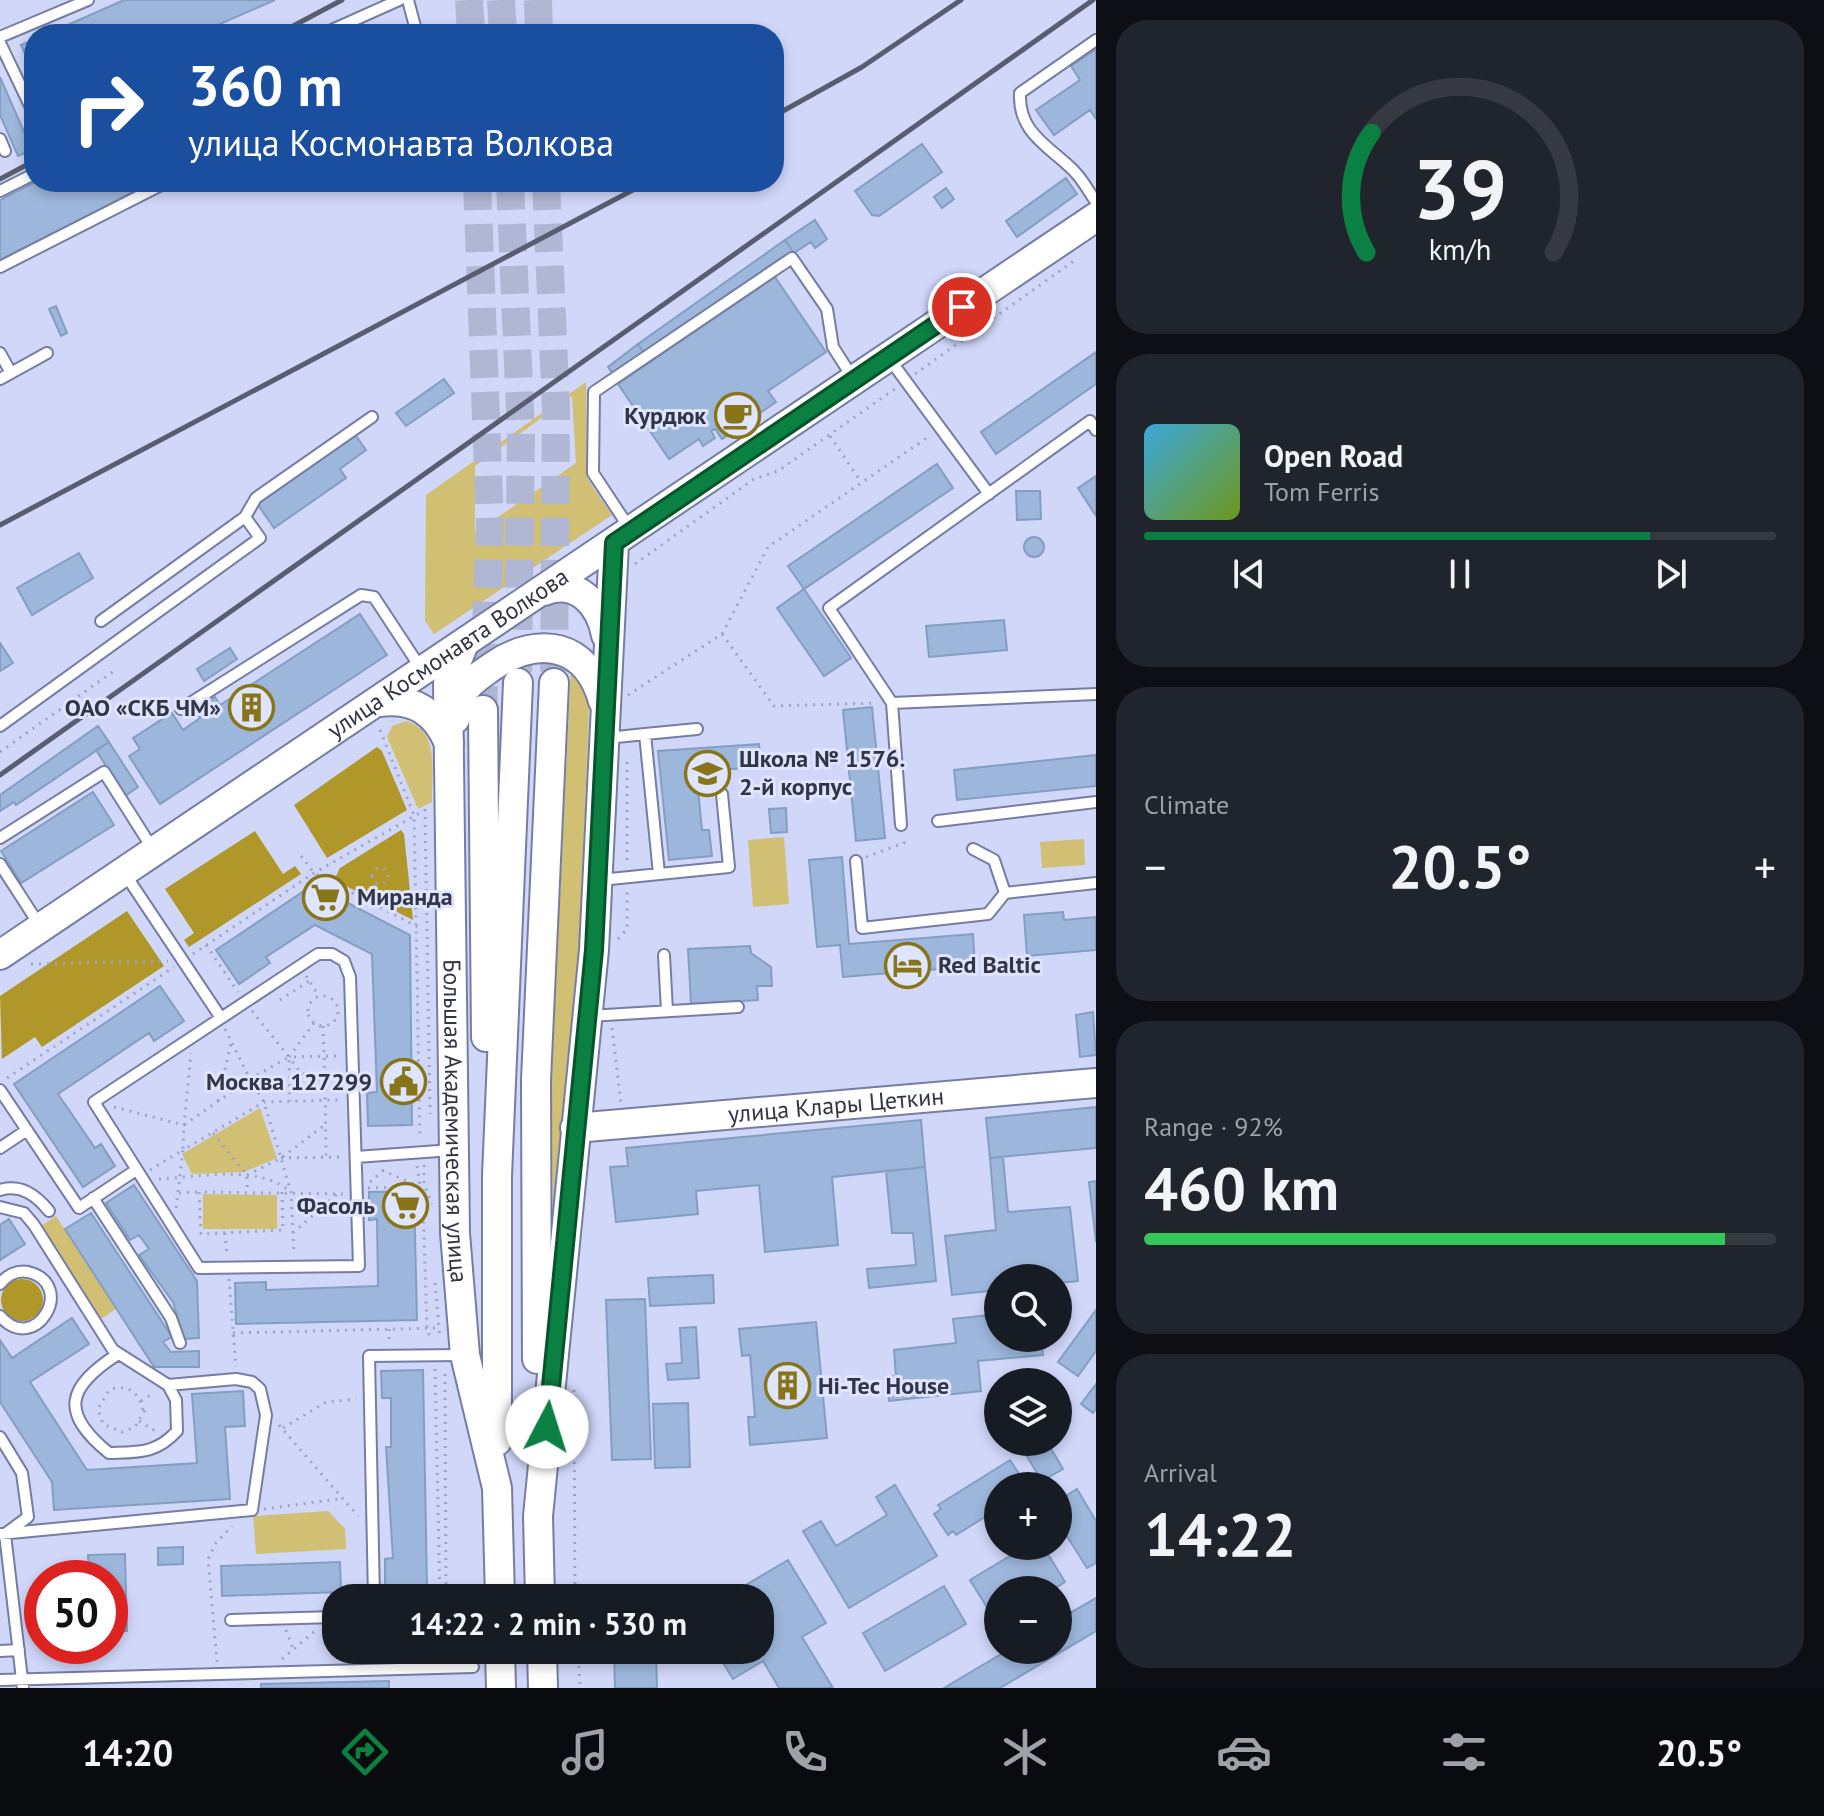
<!DOCTYPE html>
<meta charset="utf-8">
<style>
body{margin:0;font-family:"PT Sans",sans-serif;background:#20242c;color:#f1f3f6;height:100vh;display:flex;flex-direction:column;font-size:30px;white-space:nowrap}
*{box-sizing:border-box;margin:0}
p{font-size:26px;color:#9ea1a6}
.icon{flex:none;width:44px;height:44px;fill:none;stroke:currentColor;stroke-width:2;stroke-linecap:round;stroke-linejoin:round}
.map{position:relative;flex:1;overflow:hidden}
.sheet{display:flex;flex-direction:column;gap:20px;padding:20px;background:#0d0f14;width:728px}
.sheet>*{flex:none}
.top-card{position:absolute;left:24px;top:24px;width:760px;height:168px;border-radius:32px;box-shadow:0 4px 12px #0003;background:#1a4fa0;color:#fff;overflow:hidden}
.fabs{position:absolute;left:984px;top:1264px;display:grid;gap:16px}
.fabs a{display:grid;place-items:center;width:88px;height:88px;border-radius:50%;background:#171b24;box-shadow:0 4px 12px #0003;font-size:40px}
.speed{position:absolute;left:24px;top:1560px;display:flex;gap:16px;font-size:40px;font-weight:700;text-align:center}
.speed>*{display:grid;place-content:center;width:104px;height:104px;border-radius:50%;background:#171b24;box-shadow:0 4px 12px #0003;line-height:1}
.speed .limit{border:12px solid #d22;background:#fff;color:#111}
.pin{position:absolute;display:grid;place-items:center;width:68px;height:68px;color:#fff;margin:-34px;border:4px solid #fff;border-radius:50%;box-shadow:0 2px 8px #0007}
.me{position:absolute;width:88px;margin:-44px;rotate:5deg;stroke-linejoin:round;filter:drop-shadow(0 0 6px #0008)}
.turn{display:flex;align-items:center;gap:28px;height:168px;padding:0 32px;font-size:36px}
.turn .icon{width:104px;height:104px;stroke-width:2.5}
.turn b{display:block;font-size:56px;line-height:68px}
.big{font-size:60px;font-weight:600;line-height:1.1}
.sheet .card{flex:1;display:flex;flex-direction:column;justify-content:center;gap:12px;min-width:0;padding:0 28px;border-radius:32px;background:#20242c}
.sheet .dial{align-items:center;gap:0}
.dial svg{height:208px;overflow:visible;fill:none;stroke:#363941;stroke-width:7;stroke-linecap:round;text-anchor:middle}
.dial text{fill:#f1f3f6;stroke:none}
.song{display:flex;align-items:center;gap:24px}
.cover{width:96px;height:96px;border-radius:12px;background:linear-gradient(135deg,hsl(200 70% 55%),hsl(80 70% 35%))}
.played{height:8px;border-radius:4px;background:linear-gradient(90deg,#0b8043 80%,#363941 80%)}
.keys{display:flex;justify-content:space-around;direction:ltr}
.heat{display:flex;justify-content:space-between;align-items:center;font-size:44px;direction:ltr}
.charge{height:12px;border-radius:6px;background:linear-gradient(90deg,#34c759 92%,#363941 0)}
.trip{position:absolute;left:322px;top:1584px;width:452px;height:80px;border-radius:32px;background:#171b24;box-shadow:0 4px 12px #0003;font-weight:600;line-height:80px;text-align:center}
.dock{display:flex;height:128px;justify-content:space-around;align-items:center;background:#090b0e;color:#9ea1a6}
.dock .icon{width:56px;height:56px}
.dock .on{color:#0b8043}
.dock b{font-size:36px;color:#f1f3f6}
main{display:flex;flex:1;min-height:0}
.map>svg:first-child{display:block}
.green{fill:#d1bf74;fill-rule:evenodd}
.forest{fill:#af9729}
.building{fill:#9db7dc;stroke:#849ec2;stroke-width:2}
.lines{fill:none;stroke-linecap:round;stroke-linejoin:round}
.secondary-tunnel{stroke:#b0b7d5;stroke-width:28;stroke-dasharray:28 14;stroke-linecap:butt}
.lane-casing{stroke:#767da4;stroke-width:14}
.secondary-casing{stroke:#767da4;stroke-width:32}
.path{stroke:#9fa5c1;stroke-width:3;stroke-dasharray:2 6;stroke-linecap:butt}
.lane{stroke:#fff;stroke-width:10}
.secondary{stroke:#fff;stroke-width:28}
.rail{stroke:#585d72;stroke-width:5}
.route-casing{stroke:#07532c;stroke-width:20}
.route{stroke:#0b8043;stroke-width:14}
.labels{text-anchor:middle;stroke-width:6;stroke-linejoin:round;paint-order:stroke}
.poi-label{font-size:24px;font-weight:bold;fill:#313545;stroke:#dfe4ff;text-anchor:end}
.street-label{font-size:24px;fill:#313545;stroke:#dfe4ff}
</style>
<main>
<div class="map">
<svg width="1096" height="1688" viewBox="0 0 1096 1688">
<rect width="100%" height="100%" fill="#d0d7f9"/>
<path class="green" d="M586,382l1,96 25,37 -178,119 -9,-13 1,-126zM572,396l4,67 -101,70v-67z
M571,668l9,10 9,31 -13,329 -23,178 -2,-137z
M406,721c35,10 25,52 26,81l-14,7 -31,-72 5,-11z
M784,837l5,67 -36,3 -5,-67z
M1084,839l1,26 -43,3 -2,-26z
M260,1108l17,50 -33,14 -52,2 -10,-20z
M203,1194l74,1v34h-74z
M56,1216l60,93 -15,10 -60,-93z
M328,1511l17,18 1,20 -90,5 -3,-38z"/>
<path class="forest" d="M377,747l5,4 25,59 -80,48 -33,-53z
M401,830l3,4 9,86 -75,-38 -2,-6 4,-8z
M255,831l28,43 12,-8 6,8 -112,73 -5,-7 10,-7 -29,-44z
M127,911l37,55 -122,81 -7,-10 -33,22 -2,-63z
M1 1300a21 21 0 1 1 42 0a21 21 0 1 1-42 0Z"/>
<path class="building" d="M124,0h151l-78,34h-150z
M34,39v35l-13,-29z
M1096,49v70l-6,-9 -36,25 -18,-25 44,-30 -9,-14z
M0,77l32,73 -14,6 -18,-41z
M922,144l20,28 -63,44 -7,-1 -17,-24z
M1066,178l11,16 -60,43 -11,-16z
M35,182h118l-153,78v-60z
M946,188l8,11 -12,9 -8,-11z
M815,220l12,19 -12,9 -4,-6 -17,11 -9,-13z
M785,240l9,13 -150,100 -6,-9z
M775,277l51,75 -58,39 8,11 -54,37 -7,-10 -4,2 4,7 -12,8 -4,-7 -30,20 -51,-75z
M56,306l11,27 -6,3 -12,-27z
M638,344l6,9 -31,21 -5,-7z
M1096,352v32l-100,70 -15,-22z
M444,379l10,14 -48,33 -10,-13z
M354,433l12,17 -26,19 6,9 -72,50 -18,-26z
M937,464l16,24 -149,101 -16,-23z
M1096,476v40l-18,-28z
M1016,491h24l1,28 -24,1z
M1024 547a10 10 0 1 1 20 0a10 10 0 1 1-20 0Z
M79,553l14,25 -61,37 -15,-27z
M804,589l47,69 -27,18 -47,-68z
M360,614l27,41 -227,149 -31,-48 11,-7 -7,-11 39,-25 11,17 17,-12 -5,-7 20,-14 5,8z
M1004,620l3,30 -78,7 -3,-31z
M0,643l13,20 -13,8z
M230,648l7,11 -33,22 -7,-12z
M872,707l13,131 -29,3 -13,-131z
M98,726l11,16 -93,63 -2,-3 -14,9v-16z
M109,742l29,45 -13,9 -29,-46z
M759,744l2,22 -47,5v5l-17,2 5,52h7l3,26 -43,4 -11,-109z
M1096,755v31l-139,14 -3,-30z
M93,792l21,33 -93,58 -20,-32z
M786,808l1,24 -16,1 -2,-24z
M842,857l7,87 124,-10 2,32 -132,11 -3,-32 -23,2 -8,-87z
M313,885l97,50 2,190 -44,1 -1,-33 10,-1 -5,-138 -57,-29 -49,32 4,6 -31,21 -23,-34z
M1063,912l1,8 32,-3v33l-69,6 -3,-41z
M750,946l1,7 20,14 1,19h-15l1,14 -67,4 -3,-55z
M160,986l24,35 -30,20 -5,-8 -91,61 37,54 6,-4 14,22 -32,21 -69,-103z
M1093,1012l3,43 -16,2 -4,-42z
M1096,1107v41l-106,10 -4,-40z
M921,1120l4,47 -93,10 6,68 -73,7 -6,-67 -63,6 2,23 -82,8 -6,-55 18,-1 -2,-18z
M1003,1157l5,55 62,-5 8,74 -20,2v-5h-60v12l-46,5 -7,-59 51,-6 -6,-72z
M925,1167l11,114 -67,7 -2,-19 49,-4 -3,-32h-21l-6,-62z
M1096,1181v61l-7,-60z
M134,1185l63,96 2,57 -15,1 -11,-37 -34,-47 10,-6 -10,-14 -9,5 -24,-37z
M414,1191l3,129 -181,4 -1,-41 31,-1v8l112,-4 -1,-67 -8,1v-28z
M91,1213l81,124 -9,5 8,10 28,-1v16h-45l-89,-138z
M9,1219l16,25 -25,16v-35z
M713,1275l1,28 -64,3 -2,-28z
M645,1299l6,160 -39,1 -6,-160z
M1096,1310v41l-18,25 -20,-14z
M998,1314v24h43l2,17 -65,6 3,30 -92,10 -2,-24 9,-1 -2,-26 62,-7 -3,-24z
M72,1318l17,26 -59,38 57,88 110,-7 -5,-69 51,-3 2,35 -20,1 5,72 -176,11 -2,-28 -52,-80v-62l12,18z
M816,1322l11,116 -77,7 -2,-28h7l-5,-62 -8,1 -3,-27z
M696,1327l3,51 -31,2 -2,-16 16,-1 -2,-35z
M423,1370l4,217h-42v-28l8,-1 -7,-111h5v-49h-9l-1,-27z
M1096,1384v25l-3,4 -12,-9z
M688,1403l2,64 -35,1 -2,-64z
M1035,1442h12l16,27 -21,12 -19,-31z
M1010,1460l17,26h-29v23l-42,26 -3,-4 -5,4 -14,-21 7,-5 -3,-4z
M895,1485l42,71 -88,52 -46,-77 18,-10 15,25 51,-31 -11,-18z
M1077,1489l19,32v42l-9,5 -29,-46v-21z
M1009,1546h34l22,36 -13,8h-54v20l-7,4 -21,-34 43,-26z
M183,1547v17l-25,1v-17z
M125,1554l2,77h-17v-53h-21l-1,-23z
M788,1560l38,63 -24,14 31,51h-54l-16,-27 -30,18 -18,-29h45v-52h-36z
M340,1562l1,30 -119,4 -1,-30z
M944,1586l22,38 -81,47 -22,-38z
M1096,1598v33l-96,57h-56l64,-38h50v-30z
M614,1650h42l1,38h-42z
M389,1681v7h-128v-4z"/>
<g class="lines">
<path class="secondary-tunnel" d="M469,0l2,34
M501,0l2,34
M538,0l1,34
M477,182l13,341 -7,187
M510,182l11,251 -3,244
M546,182l10,226 -2,275"/>
<defs>
<path id="lane" d="M408,0l9,34
M323,34l76,-34
M0,37l88,-37
M1096,40l-76,53c-2,40 29,53 54,78 9,9 15,21 22,31
M0,43l34,71
M0,139l5,12
M0,191l34,-17
M0,267l167,-85
M0,353l11,20
M888,357l101,137
M0,379l47,-26
M1096,430l-6,-9 -261,187 63,95 204,-9
M245,517l11,-19 116,-81
M630,529l-37,-56 1,-81 198,-134 35,51 6,38 21,33
M892,703l9,122
M181,709l180,-114 13,2 46,70
M0,726l260,-188 -15,-21 -144,104
M645,734l52,-5
M607,738l38,-4 14,140
M938,821l158,-19
M0,838l104,-66 50,79
M973,849l21,11 11,33
M856,861l6,67 126,-14 17,-21 91,-10
M0,864l40,62
M125,874l96,144
M600,880l129,-13 -7,-73
M318,954h14l12,7 6,16 9,289 -160,2 -105,-166z
M664,955l3,56
M589,1016l149,-9
M0,1090l79,118 57,-38
M0,1148l27,-18
M356,1157l96,-7
M0,1190c21,-6 36,5 49,21
M93,1198l78,120 9,25
M0,1207l24,6 10,12 79,125 55,35 68,-6 16,3 8,7 6,26 -14,95 -252,24
M0,1284c7,-9 17,-14 28,-12 50,12 7,85 -28,44
M118,1354c-51,33 -59,58 -9,99 29,-1 47,1 68,-22l-1,-31 -8,-15
M0,1437l22,36 6,44 -23,17 18,154
M374,1598l-5,-242 92,-1
M231,1620l105,-3
M0,1651l19,-1
M0,1680l473,-13"/>
<g id="secondary">
<path d="M544,591c33,-13 56,13 62,44"/>
<path id="s1" d="M463,646l-15,37 7,550 10,122 32,133 3,110"/>
<path d="M379,702c35,-4 56,9 70,41"/>
<path d="M483,710l3,327"/>
<path d="M455,719c2,-8 3,-17 6,-24 7,-13 21,-21 32,-29 46,-31 94,-23 110,35"/>
<path id="s2" d="M0,955l1096,-738"/>
<path id="s3" d="M575,1128l521,-45"/>
<path d="M537,1359l-1,-279 18,-397"/>
<path d="M497,1441v-265l21,-493"/>
<path d="M540,1598l-2,-82 56,-566 20,-407"/>
<path d="M500,1650l1,38"/>
<path d="M542,1650l1,38"/>
</g>
</defs>
<use href="#lane" class="lane-casing"/>
<use href="#secondary" class="secondary-casing"/>
<path class="path" d="M915,374l163,-116
M830,436l31,46
M635,564l119,-85 24,-8 118,-83
M722,634l46,-87 163,-112
M628,695l94,-61 52,72 103,-3
M380,730l34,85 6,324
M0,752l114,-81
M627,762v101
M425,809l5,305
M301,856l13,17 104,54
M866,857l38,-14 -1,-4
M372 876a8 8 0 1 1 16 0a8 8 0 1 1-16 0Z
M368,901l8,-18
M618,939l9,-10v-39
M206,945l32,47
M193,954l121,-81 111,-63
M31,964l137,-3
M306,976l13,20
M308 1011a15 15 0 1 1 30 0a15 15 0 1 1-30 0Z
M280,1000l29,-19
M252,1011l37,46 49,-1
M314,1023l-25,34 12,16 24,8 1,76
M323,1026l2,55
M612,1028l9,76
M225,1029l25,50 39,-22 1,44
M7,1078l167,-111
M218,1101l13,-58
M114,1107l70,18 7,-72
M213,1133l34,42v17
M281,1158l61,-1
M424,1165v19l8,20
M417,1166l6,40 4,122 4,13
M150,1170l33,-20 1,-25 66,-46 14,23 27,90 3,63
M382,1170l36,16
M247,1175l34,-17 45,-34
M159,1179c40,-2 100,-15 132,13
M370,1182l15,-13
M368,1188l41,-1
M282,1192l1,38 -82,4 -2,-42 144,2
M179,1193l20,-1
M176,1208l7,-58 81,-48 75,-2
M225,1233l2,23
M293,1233l44,-39
M229,1279l7,88
M435,1283l5,56
M389,1329v15
M233,1333l204,-5
M435,1369l5,229
M445,1374l1,224
M574,1390l1,208
M141,1401l13,-8
M143,1410c-4,-18 -16,-27 -34,-20l-11,19 5,15 19,8 13,-5 11,-19
M139,1421l18,11
M279,1425l79,91
M283,1428l43,-26 30,-3
M264,1509l75,-10
M286,1630l7,19
M578,1650l2,38
M282,1659l34,-29
M217,1662l-9,-103 8,-16 16,-17"/>
<use href="#lane" class="lane"/>
<use href="#secondary" class="secondary"/>
<path class="rail" d="M278,34l64,-34
M774,116l88,-49 99,-67
M0,179l34,-18
M0,525l648,-343
M0,775l1093,-775"/>
</g>
<g class="lines">
<defs>
<path id="route" d="M547,1427l47,-477 20,-407 348,-236"/>
</defs>
<use href="#route" class="route-casing"/>
<use href="#route" class="route"/>
</g>
<defs>
<symbol id="cafe-ring" viewBox="-11 -11 22 22"><circle r="9.5" fill="#dfe4ff" stroke="#887518" stroke-width="1.5"/><path d="M-5.5-4.5H6V0H3Q3 3.5 0 3.5H-2.5Q-5.5 3.5-5.5 0ZM3-3.2v2h1.7v-2ZM-6 4.5H4V6H-6Z" fill="#887518"/></symbol>
<symbol id="building-ring" viewBox="-11 -11 22 22"><circle r="9.5" fill="#dfe4ff" stroke="#887518" stroke-width="1.5"/><path d="M-4-6H4V6H1V3H-1V6H-4ZM-2.5-4.3h1.7v1.8h-1.7ZM.8-4.3h1.7v1.8H.8ZM-2.5-1h1.7V.8h-1.7ZM.8-1h1.7V.8H.8Z" fill="#887518"/></symbol>
<symbol id="school-ring" viewBox="-11 -11 22 22"><circle r="9.5" fill="#dfe4ff" stroke="#887518" stroke-width="1.5"/><path d="M0-5L7-2L0 1L-7-2ZM-4 1L0 2.5L4 1V4Q0 6-4 4Z" fill="#887518"/></symbol>
<symbol id="supermarket-ring" viewBox="-11 -11 22 22"><circle r="9.5" fill="#dfe4ff" stroke="#887518" stroke-width="1.5"/><path d="M-6-5.5h2.5l.6 2H6L4.5 2H-2.5L-4.4-4H-6ZM-1.5 3.2a1.3 1.3 0 1 0 .1 0ZM3 3.2a1.3 1.3 0 1 0 .1 0Z" fill="#887518"/></symbol>
<symbol id="hotel-ring" viewBox="-11 -11 22 22"><circle r="9.5" fill="#dfe4ff" stroke="#887518" stroke-width="1.5"/><path d="M-6-4.5h1.5V1H6V5H4.5V3h-9V5H-6ZM-4 0a1.8 1.8 0 1 1 3.6 0ZM.5 0V-2.5h3Q6-2.5 6 0Z" fill="#887518"/></symbol>
<symbol id="civic-ring" viewBox="-11 -11 22 22"><circle r="9.5" fill="#dfe4ff" stroke="#887518" stroke-width="1.5"/><path d="M-.6-6.5H3V-4.5H.6V-3L4-1V1h2V6H-6V1h2V-1L-.6-3ZM-1.2 2.5V6h2.4V2.5Z" fill="#887518"/></symbol>
</defs>
<g fill-rule="evenodd">
<use href="#cafe-ring" x="712" y="390" width="51" height="51"/>
<use href="#building-ring" x="226" y="682" width="51" height="51"/>
<use href="#school-ring" x="682" y="748" width="51" height="51"/>
<use href="#supermarket-ring" x="300" y="872" width="51" height="51"/>
<use href="#hotel-ring" x="882" y="940" width="51" height="51"/>
<use href="#civic-ring" x="378" y="1056" width="51" height="51"/>
<use href="#supermarket-ring" x="380" y="1180" width="51" height="51"/>
<use href="#building-ring" x="762" y="1360" width="51" height="51"/>
</g>
<g class="labels">
<g class="poi-label">
<text x="706" y="424">Курдюк</text>
<text x="221" y="716">ОАО «СКБ ЧМ»</text>
<text x="739" y="767" text-anchor="start">Школа № 1576.<tspan x="739" dy="28">2-й корпус</tspan></text>
<text x="357" y="905" text-anchor="start">Миранда</text>
<text x="938" y="973" text-anchor="start">Red Baltic</text>
<text x="372" y="1090">Москва 127299</text>
<text x="375" y="1214">Фасоль</text>
<text x="818" y="1394" text-anchor="start">Hi-Tec House</text>
</g>
<g class="street-label">
<text dy="8" stroke="none"><textPath href="#s2" startOffset="540">улица Космонавта Волкова</textPath></text>
<text dy="8" stroke="none"><textPath href="#s3" startOffset="262">улица Клары Цеткин</textPath></text>
<text dy="8" stroke="none"><textPath href="#s1" startOffset="478">Большая Академическая улица</textPath></text>
</g>
</g>
</svg>
<div class="fabs">
<a><svg class="icon" aria-label="search" viewBox="0 0 24 24"><circle cx="10" cy="10" r="6"/><path d="M15 15l6 6"/></svg></a>
<a><svg class="icon" aria-label="layers" viewBox="0 0 24 24"><path d="M12 4l9 5-9 5-9-5zM3 14l9 5 9-5"/></svg></a>
<a>+</a>
<a>−</a>
</div>
<div class="speed"><div class="limit">50</div></div>
<div class="pin" style="left:962px;top:307px;background:#d93025"><svg class="icon" aria-label="arrive" viewBox="0 0 24 24"><path d="M6 21V4h12l-3 4 3 4H6"/></svg></div>
<svg class="me" style="left:547px;top:1427px" viewBox="-20 -20 40 40"><circle r="19" fill="#fff"/><path d="M0-13L10 11 0 6-10 11z" fill="#0b8043"/></svg>
<div class="trip">14:22 · 2 min · 530 m</div>
<div class="top-card">
<div class="turn"><svg class="icon" aria-label="right" viewBox="0 0 24 24"><path d="M7 20v-9h11M14 6l5 5-5 5"/></svg><div><b>360 m</b>улица Космонавта Волкова</div></div>
</div>
</div>
<section class="sheet">
<div class="card dial"><svg viewBox="0 0 100 80">
<path d="M14 69A42 42 0 1 1 86 69"/>
<path d="M14 69A42 42 0 0 1 16 23" stroke="#0b8043"/>
<text x="50" y="56" font-size="32" font-weight="700">39</text>
<text x="50" y="72" font-size="11">km/h</text>
</svg></div>
<div class="card">
<div class="song"><i class="cover"></i><div><b>Open Road</b><p>Tom Ferris</p></div></div>
<div class="played"></div>
<div class="keys"><svg class="icon" aria-label="previous" viewBox="0 0 24 24"><path d="M18 5L8 12l10 7zM5 5v14"/></svg><svg class="icon" aria-label="pause" viewBox="0 0 24 24"><path d="M8 5v14M16 5v14"/></svg><svg class="icon" aria-label="next" viewBox="0 0 24 24"><path d="M6 5l10 7-10 7zM19 5v14"/></svg></div>
</div>
<div class="card"><p>Climate</p>
<div class="heat"><a>−</a><b class="big">20.5°</b><a>+</a></div>
</div>
<div class="card"><p>Range · 92%</p><b class="big">460 km</b><div class="charge"></div></div>
<div class="card"><p>Arrival</p><b class="big">14:22</b></div>
</section>
</main>
<nav class="dock">
<b>14:20</b>
<svg class="icon on" aria-label="directions" viewBox="0 0 24 24"><path d="M12 3l9 9-9 9-9-9zM9 14v-3h6M13 9l2 2-2 2"/></svg>
<svg class="icon" aria-label="music" viewBox="0 0 24 24"><path d="M9 18V5l10-2v13"/><circle cx="6" cy="18" r="3"/><circle cx="16" cy="16" r="3"/></svg>
<svg class="icon" aria-label="phone" viewBox="0 0 24 24"><path d="M5 4h4l2 5-3 2q2 4 5 5l2-3 5 2v4C11 20 4 13 5 4z"/></svg>
<svg class="icon" aria-label="climate" viewBox="0 0 24 24"><path d="M12 3v18M4 7l16 10M4 17L20 7"/></svg>
<svg class="icon" aria-label="car" viewBox="0 0 24 24"><path d="M5 17H2v-5l4-1 3-4h7l3 4 3 1v5h-3M9 17h6M6 11h13"/><circle cx="7" cy="17" r="2"/><circle cx="17" cy="17" r="2"/></svg>
<svg class="icon" aria-label="filters" viewBox="0 0 24 24"><path d="M4 7h16M4 17h16"/><circle cx="9" cy="7" r="2"/><circle cx="15" cy="17" r="2"/></svg>
<b>20.5°</b>
</nav>
